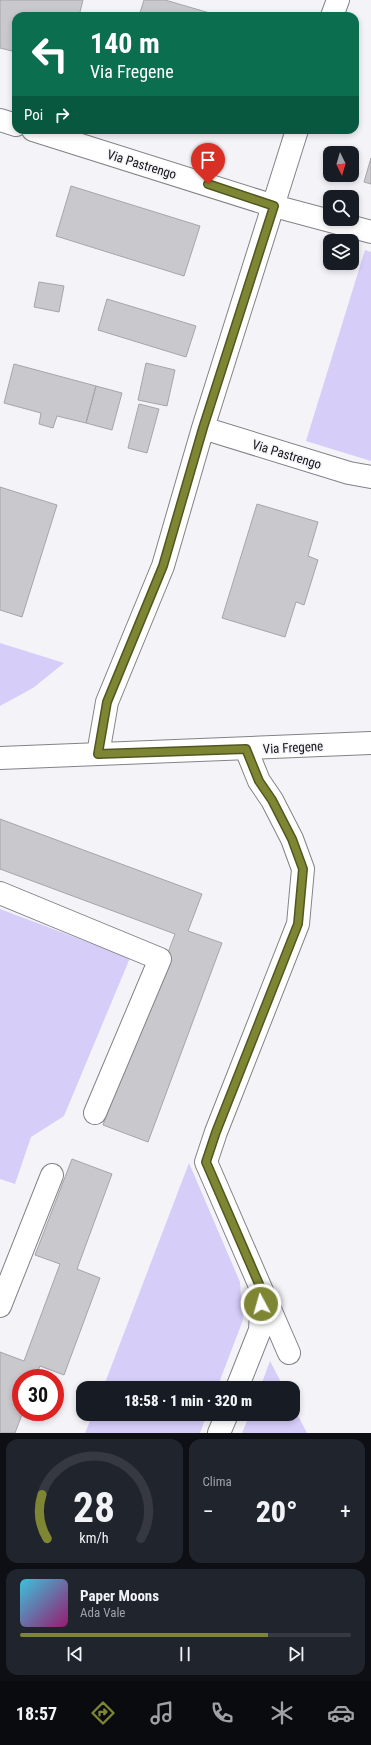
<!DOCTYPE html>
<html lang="it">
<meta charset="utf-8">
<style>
body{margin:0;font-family:"Roboto Condensed",sans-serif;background:#20242c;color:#f1f3f6;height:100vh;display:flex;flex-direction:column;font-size:15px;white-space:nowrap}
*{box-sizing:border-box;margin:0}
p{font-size:13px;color:#9ea1a6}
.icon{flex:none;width:22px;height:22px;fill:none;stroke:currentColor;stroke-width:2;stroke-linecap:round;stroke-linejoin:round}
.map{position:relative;height:1433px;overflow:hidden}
.side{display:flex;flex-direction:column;gap:6px;padding:6px;background:#0d0f14;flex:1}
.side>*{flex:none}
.hud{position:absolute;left:12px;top:12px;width:347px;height:122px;border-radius:12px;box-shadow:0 2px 6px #0003;background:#0b6e4f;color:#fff;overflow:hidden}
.needle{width:26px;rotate:175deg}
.fabs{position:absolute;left:323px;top:146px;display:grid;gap:8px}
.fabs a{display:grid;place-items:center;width:36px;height:36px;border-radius:8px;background:#171b24;box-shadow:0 2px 6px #0003;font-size:20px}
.speed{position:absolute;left:12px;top:1369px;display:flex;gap:8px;font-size:20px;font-weight:700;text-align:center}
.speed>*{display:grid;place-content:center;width:52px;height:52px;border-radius:50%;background:#171b24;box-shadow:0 2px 6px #0003;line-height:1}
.speed .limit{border:6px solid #d22;background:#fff;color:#111}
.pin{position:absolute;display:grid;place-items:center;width:34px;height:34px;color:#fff;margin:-41px -17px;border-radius:50% 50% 50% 0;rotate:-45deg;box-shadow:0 0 4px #0007}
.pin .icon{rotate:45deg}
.me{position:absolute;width:44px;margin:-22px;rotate:354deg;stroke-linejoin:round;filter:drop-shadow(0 0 3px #0008)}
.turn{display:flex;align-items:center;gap:14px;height:84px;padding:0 12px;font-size:18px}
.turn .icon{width:52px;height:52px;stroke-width:2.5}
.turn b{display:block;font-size:28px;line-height:34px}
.then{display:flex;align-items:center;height:38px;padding:0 12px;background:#0003;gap:8px;font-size:15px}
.big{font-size:30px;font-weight:800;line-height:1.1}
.side .widget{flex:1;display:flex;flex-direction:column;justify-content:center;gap:6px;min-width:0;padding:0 14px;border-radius:12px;background:#20242c}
.side .dial{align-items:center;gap:0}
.dial svg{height:104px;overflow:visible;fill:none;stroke:#363941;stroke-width:7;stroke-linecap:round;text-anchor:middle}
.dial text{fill:#f1f3f6;stroke:none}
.song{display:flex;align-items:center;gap:12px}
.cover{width:48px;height:48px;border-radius:6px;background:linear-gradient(135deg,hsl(190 70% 55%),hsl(320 70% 35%))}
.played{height:4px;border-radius:2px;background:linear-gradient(90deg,#7e8633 75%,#363941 75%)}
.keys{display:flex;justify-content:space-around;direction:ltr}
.heat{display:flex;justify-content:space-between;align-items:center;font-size:22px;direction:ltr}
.side .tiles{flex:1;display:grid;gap:6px;grid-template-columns:1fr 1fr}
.widget:last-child{grid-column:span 2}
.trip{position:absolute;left:76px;top:1381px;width:224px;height:40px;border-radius:12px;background:#171b24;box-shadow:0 2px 6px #0003;font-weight:800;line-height:40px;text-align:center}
.menu{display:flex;height:64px;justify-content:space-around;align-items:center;background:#090b0e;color:#9ea1a6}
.menu .icon{width:28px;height:28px}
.menu .current{color:#7e8633}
.menu b{font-size:18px;color:#f1f3f6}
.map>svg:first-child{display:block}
.green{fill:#d6cdf9}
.building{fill:#c9c8cc;stroke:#a6a5aa}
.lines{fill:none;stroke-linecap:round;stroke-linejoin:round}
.minor-casing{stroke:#838287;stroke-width:24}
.minor{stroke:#fff;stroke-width:22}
.route-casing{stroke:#525721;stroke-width:10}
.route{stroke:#7e8633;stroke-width:7}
.labels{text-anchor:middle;stroke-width:3;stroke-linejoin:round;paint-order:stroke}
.street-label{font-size:13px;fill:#151416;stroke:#f4f3f8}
</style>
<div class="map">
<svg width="371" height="1433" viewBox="0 0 371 1433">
<rect width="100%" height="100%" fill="#f4f3f8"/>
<path class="green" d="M365,250l6,2v209l-65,-20z
M0,643l64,20 -31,25 -33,18z
M0,909l130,49 -66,158 -33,21 -16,47 -15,-5z
M189,1163l51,119 3,38 -26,68h-114z
M270,1361l14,27h-24z
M293,1406l14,27h-65l8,-19h43z
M93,1414h114l-7,19h-115z"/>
<path class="building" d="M0,0h83l-4,16h-63v36l-16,-4z
M144,0h21l55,16h-81z
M371,158v26l-7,-2z
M71,186l129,40 -16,50 -128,-40z
M39,282l25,4 -5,26 -25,-5z
M107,299l89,27 -10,31 -88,-27z
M146,363l29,7 -8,36 -29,-6z
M14,364l82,22 -10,37 -29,-7 -4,12 -14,-4 2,-11 -37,-10z
M96,386l26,7 -10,37 -26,-7z
M139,404l20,5 -12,44 -19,-5z
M0,487l57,18 -35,112 -22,-7z
M257,504l61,18 -10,34 10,4 -14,45 -8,-3 -11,35 -63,-19z
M0,819l202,75 -14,37 34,12 -74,199 -45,-17 72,-191 -175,-65z
M72,1159l40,15 -35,95 23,9 -36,97 -24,-9 -5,12h-14v34h2l-8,21h-15v-81l24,9 36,-97 -25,-9z"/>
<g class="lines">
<defs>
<path id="minor" d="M332,16l6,-16
M0,120l16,5
M33,130l241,76 97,26
M203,428l146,45 22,4
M246,749l13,32 13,19 20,39 11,30 -5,55 -82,208 -10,30 83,191
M98,754l9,-52 56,-136 40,-138 94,-298
M0,758l371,-15
M0,893l160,66 -65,154
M0,1306l52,-131
M237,1388l23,-58 2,-34
M219,1433l8,-19"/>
</defs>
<use href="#minor" class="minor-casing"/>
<use href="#minor" class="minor"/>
</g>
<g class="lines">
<defs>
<path id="route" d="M208,184l66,22 -71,222 -40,138 -56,136 -9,52 148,-5 13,32 13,19 20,39 11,30 -5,55 -82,208 -10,30 56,129 -1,13"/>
</defs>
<use href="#route" class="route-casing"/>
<use href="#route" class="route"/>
</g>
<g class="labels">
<g class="street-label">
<text transform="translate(142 164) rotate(17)" y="5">Via Pastrengo</text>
<text transform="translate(287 454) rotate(17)" y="5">Via Pastrengo</text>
<text transform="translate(293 747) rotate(-3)" y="5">Via Fregene</text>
</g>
</g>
</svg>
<div class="fabs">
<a><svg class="needle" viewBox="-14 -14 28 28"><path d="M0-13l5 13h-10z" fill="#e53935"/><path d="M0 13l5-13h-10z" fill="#9ea1a6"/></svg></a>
<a><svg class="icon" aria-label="search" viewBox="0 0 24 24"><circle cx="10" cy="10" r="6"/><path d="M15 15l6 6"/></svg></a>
<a><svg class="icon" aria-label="layers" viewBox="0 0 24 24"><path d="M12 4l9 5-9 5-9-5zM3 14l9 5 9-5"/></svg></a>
</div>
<div class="speed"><div class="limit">30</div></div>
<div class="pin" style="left:208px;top:184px;background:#d93025"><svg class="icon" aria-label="arrive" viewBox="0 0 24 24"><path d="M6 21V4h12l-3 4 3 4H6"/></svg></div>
<svg class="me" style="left:261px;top:1304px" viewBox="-20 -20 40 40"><circle r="17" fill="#7e8633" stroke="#fff" stroke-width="3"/><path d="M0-11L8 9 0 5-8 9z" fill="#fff"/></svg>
<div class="trip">18:58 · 1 min · 320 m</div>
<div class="hud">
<div class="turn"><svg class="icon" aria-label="left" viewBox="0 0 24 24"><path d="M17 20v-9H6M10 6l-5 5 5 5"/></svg><div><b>140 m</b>Via Fregene</div></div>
<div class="then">Poi<svg class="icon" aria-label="right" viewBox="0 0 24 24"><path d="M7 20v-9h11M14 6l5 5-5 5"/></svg></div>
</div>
</div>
<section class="side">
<div class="tiles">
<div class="widget dial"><svg viewBox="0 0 100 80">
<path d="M14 69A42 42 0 1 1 86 69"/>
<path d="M14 69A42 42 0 0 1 10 35" stroke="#7e8633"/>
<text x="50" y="56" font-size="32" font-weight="700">28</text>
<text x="50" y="72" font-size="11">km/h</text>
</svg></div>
<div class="widget"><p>Clima</p>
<div class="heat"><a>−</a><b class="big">20°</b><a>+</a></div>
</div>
<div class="widget">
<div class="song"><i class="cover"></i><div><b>Paper Moons</b><p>Ada Vale</p></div></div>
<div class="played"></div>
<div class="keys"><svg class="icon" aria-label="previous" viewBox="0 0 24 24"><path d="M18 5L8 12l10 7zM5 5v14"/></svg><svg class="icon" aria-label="pause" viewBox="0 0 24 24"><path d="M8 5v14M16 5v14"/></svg><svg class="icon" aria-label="next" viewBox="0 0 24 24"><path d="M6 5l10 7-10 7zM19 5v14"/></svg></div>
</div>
</div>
</section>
<nav class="menu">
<b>18:57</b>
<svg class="icon current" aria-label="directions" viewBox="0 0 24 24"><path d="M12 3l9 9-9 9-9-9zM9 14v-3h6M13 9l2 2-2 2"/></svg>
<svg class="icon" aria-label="music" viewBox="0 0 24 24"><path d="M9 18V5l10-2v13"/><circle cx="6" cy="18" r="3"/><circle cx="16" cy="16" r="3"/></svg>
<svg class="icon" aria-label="phone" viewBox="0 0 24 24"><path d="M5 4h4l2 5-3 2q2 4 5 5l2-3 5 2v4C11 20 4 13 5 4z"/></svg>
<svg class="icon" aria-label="climate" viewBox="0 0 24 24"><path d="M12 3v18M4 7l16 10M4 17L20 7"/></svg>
<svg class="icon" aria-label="car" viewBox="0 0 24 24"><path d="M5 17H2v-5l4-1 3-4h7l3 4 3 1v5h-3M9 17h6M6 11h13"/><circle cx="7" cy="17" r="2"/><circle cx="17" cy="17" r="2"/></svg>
</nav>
